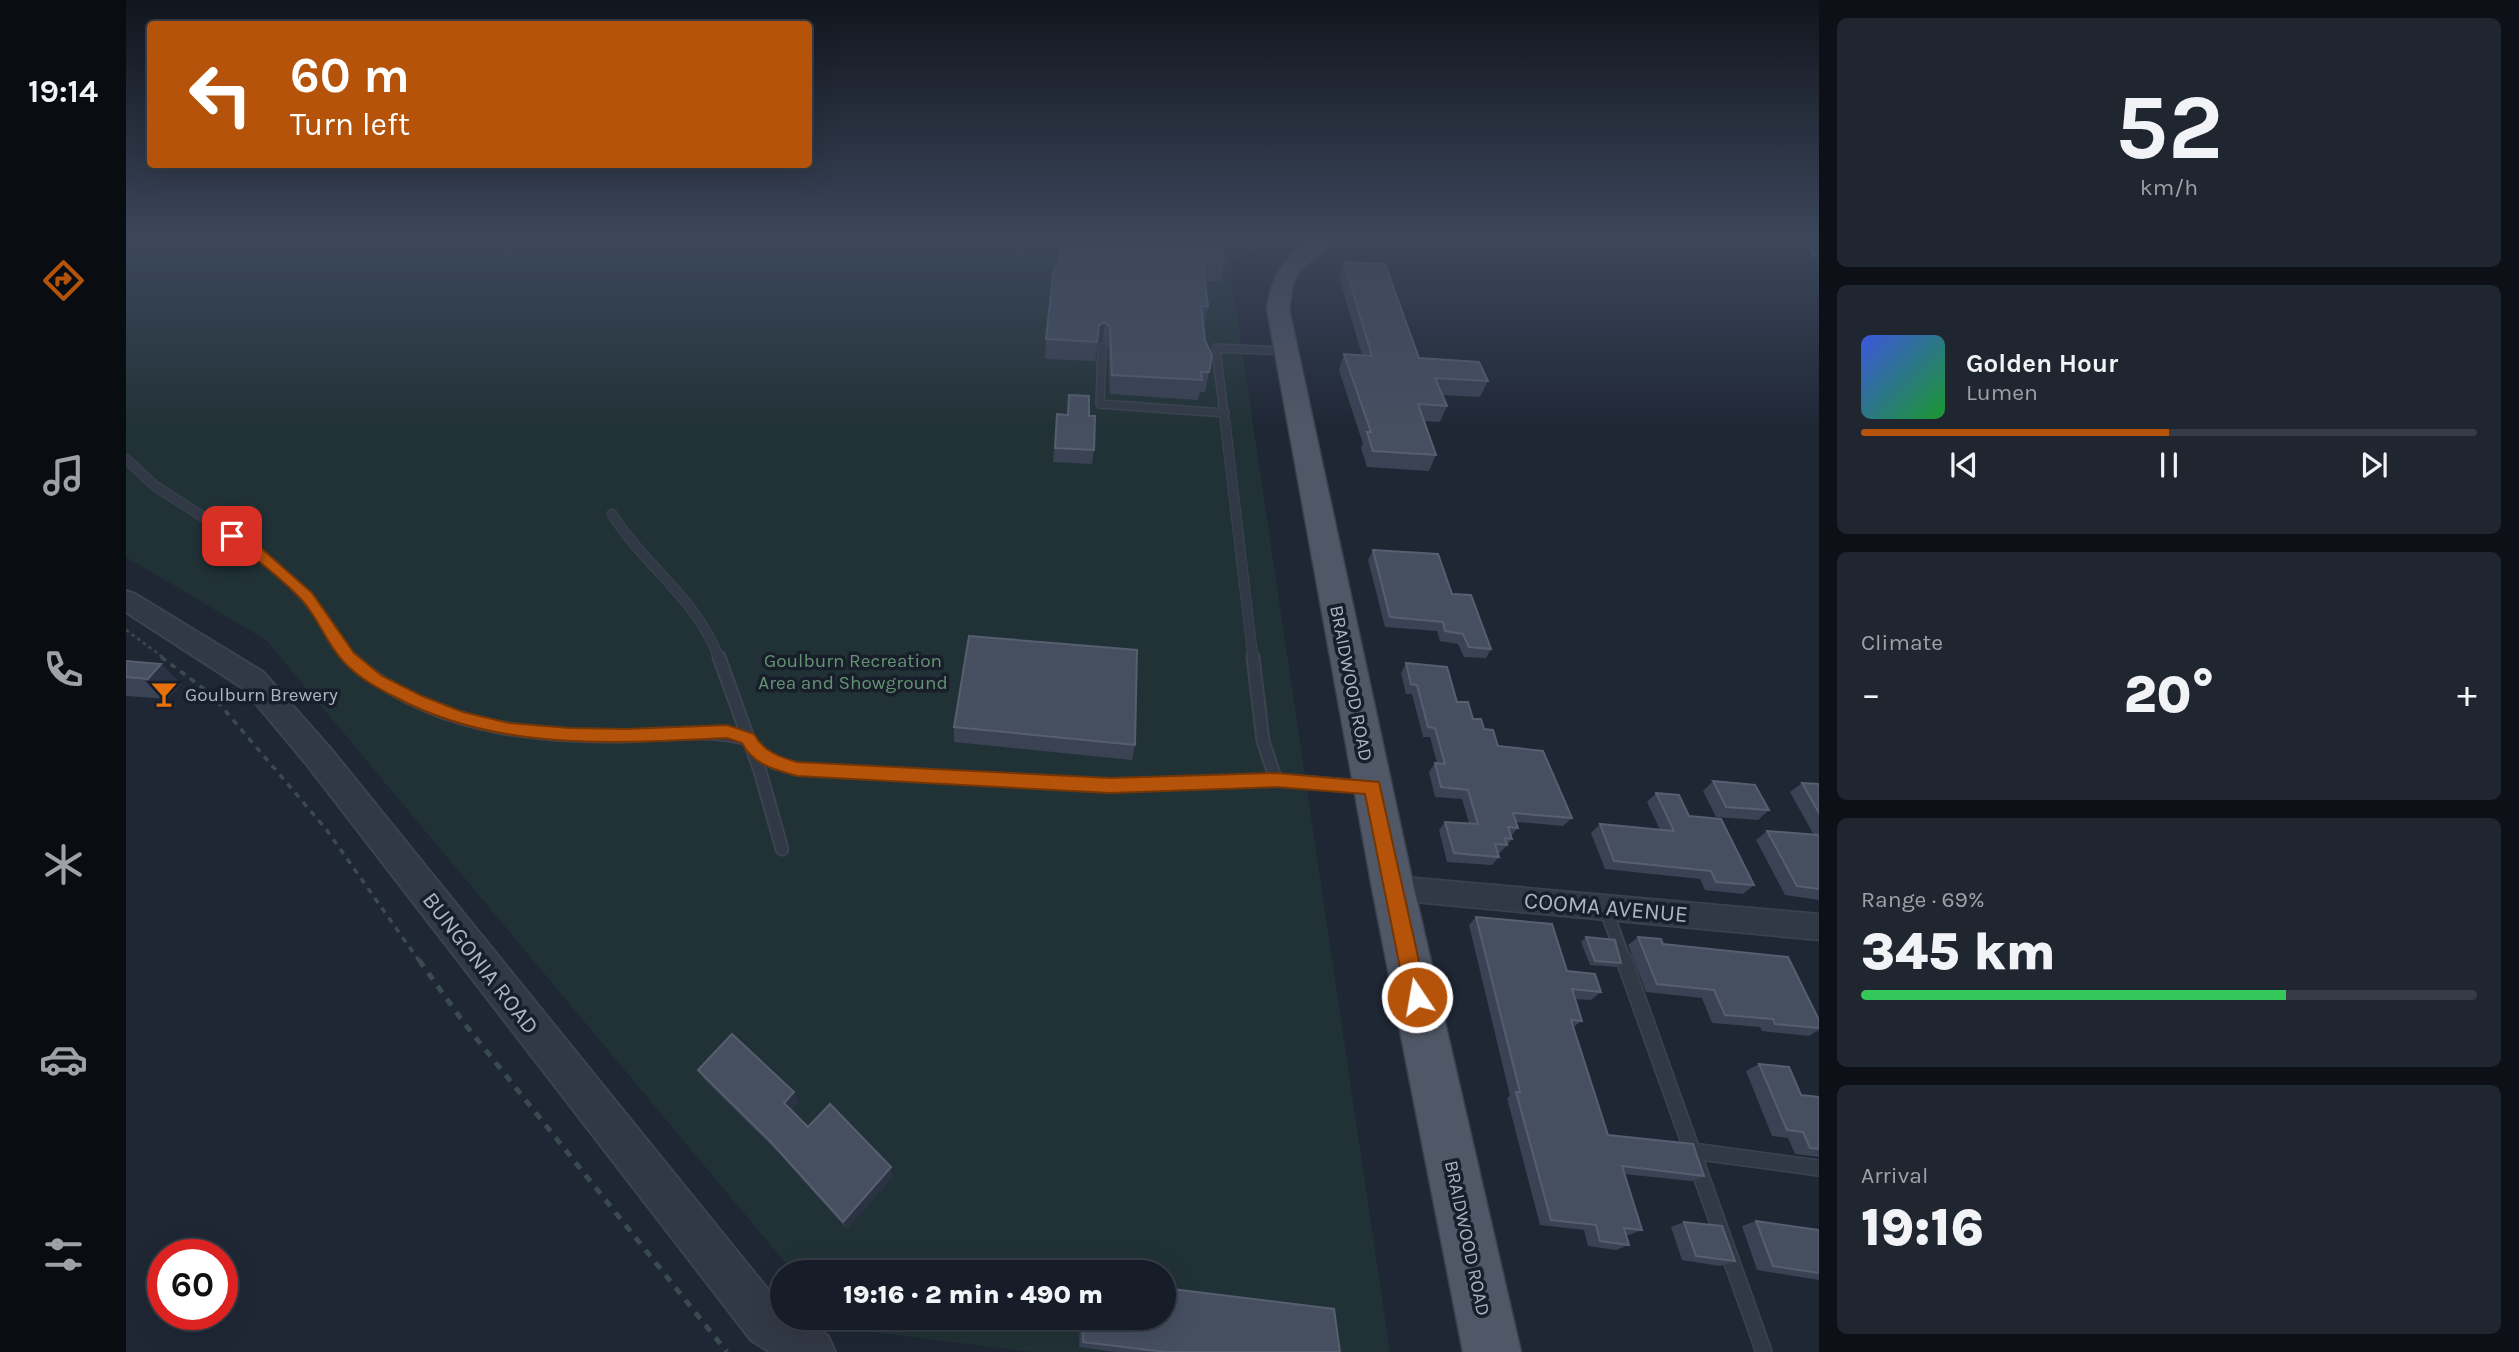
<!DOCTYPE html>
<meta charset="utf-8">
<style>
body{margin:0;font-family:Karla,sans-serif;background:#202630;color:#f1f3f6;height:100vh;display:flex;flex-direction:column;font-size:26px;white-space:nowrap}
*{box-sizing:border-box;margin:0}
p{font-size:23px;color:#9ea2a8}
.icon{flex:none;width:38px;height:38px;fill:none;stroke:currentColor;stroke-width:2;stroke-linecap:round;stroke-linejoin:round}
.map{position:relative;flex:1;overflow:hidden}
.side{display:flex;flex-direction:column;gap:18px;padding:18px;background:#0d1016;width:700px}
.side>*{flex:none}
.guide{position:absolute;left:21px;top:21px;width:665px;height:147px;border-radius:7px;box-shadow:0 7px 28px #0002,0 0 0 2px #363b45;background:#b45309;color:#fff;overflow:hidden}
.speed{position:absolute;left:21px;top:1239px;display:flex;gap:14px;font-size:35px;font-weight:700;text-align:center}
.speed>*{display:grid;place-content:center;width:91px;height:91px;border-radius:50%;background:#171d28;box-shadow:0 7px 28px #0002,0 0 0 2px #363b45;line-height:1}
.speed .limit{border:10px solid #d22;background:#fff;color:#111}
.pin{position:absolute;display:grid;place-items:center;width:60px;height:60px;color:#fff;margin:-30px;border-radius:14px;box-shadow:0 4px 10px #0006}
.me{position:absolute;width:77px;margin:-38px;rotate:348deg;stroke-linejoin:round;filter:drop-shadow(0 0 5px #0008)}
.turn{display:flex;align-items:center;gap:24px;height:147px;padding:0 28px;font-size:32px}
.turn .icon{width:91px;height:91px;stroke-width:2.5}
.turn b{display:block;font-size:49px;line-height:60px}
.big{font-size:52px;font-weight:800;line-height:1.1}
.side .widget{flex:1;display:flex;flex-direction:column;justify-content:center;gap:10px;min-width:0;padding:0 24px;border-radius:10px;background:#202630}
.side .dial{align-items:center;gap:0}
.dial b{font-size:91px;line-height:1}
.song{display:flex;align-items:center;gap:21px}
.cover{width:84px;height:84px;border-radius:10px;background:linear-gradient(135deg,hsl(230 70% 55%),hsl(130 70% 35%))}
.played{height:7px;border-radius:4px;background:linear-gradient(90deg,#b45309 50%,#363b45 50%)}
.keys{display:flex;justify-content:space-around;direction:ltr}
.heat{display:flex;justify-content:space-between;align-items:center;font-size:38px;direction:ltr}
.charge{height:10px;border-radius:5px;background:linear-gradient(90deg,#34c759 69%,#363b45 0)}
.trip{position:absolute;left:644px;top:1260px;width:406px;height:70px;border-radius:35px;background:#171d28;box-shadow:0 7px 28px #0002,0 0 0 2px #363b45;font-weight:800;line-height:70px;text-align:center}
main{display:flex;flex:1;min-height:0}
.tabs{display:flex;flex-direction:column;width:126px;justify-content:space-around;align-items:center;background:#090c10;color:#9ea2a8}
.tabs .icon{width:49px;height:49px}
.tabs .active{color:#b45309}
.tabs b{font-size:32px;color:#f1f3f6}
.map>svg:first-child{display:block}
.green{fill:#213236}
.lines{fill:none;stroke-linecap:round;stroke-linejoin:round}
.service-far3-casing{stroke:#3c424f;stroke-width:10}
.service-far2-casing{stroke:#3c424f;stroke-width:11}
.service-far1-casing{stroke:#3c424f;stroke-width:15}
.service-casing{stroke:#3c424f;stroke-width:18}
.minor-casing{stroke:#3c424f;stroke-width:3}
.tertiary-casing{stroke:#3c424f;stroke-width:4}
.primary-casing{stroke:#3c424f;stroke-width:3}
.path-far2{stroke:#394b4f;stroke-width:2.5;stroke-dasharray:3.5 3.5;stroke-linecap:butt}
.path-far1{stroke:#394b4f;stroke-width:3.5;stroke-dasharray:6 6;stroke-linecap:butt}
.path{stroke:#394b4f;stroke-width:5;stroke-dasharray:8 8;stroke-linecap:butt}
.service-far3{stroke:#323946;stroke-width:7}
.service-far2{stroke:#323946;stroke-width:9}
.service-far1{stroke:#323946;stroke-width:11}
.service{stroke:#323946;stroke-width:15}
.minor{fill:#323946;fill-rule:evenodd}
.tertiary{fill:#323946;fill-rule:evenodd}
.primary{fill:#505766;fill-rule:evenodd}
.rail-casing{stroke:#545c6d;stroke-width:5}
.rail{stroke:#181e2a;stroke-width:3.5;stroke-dasharray:10;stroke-linecap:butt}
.wall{fill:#3a4254}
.shaded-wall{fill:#2a3243}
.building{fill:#464f60;stroke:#565e70;stroke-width:2}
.route{fill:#b45309;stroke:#753606;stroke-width:2}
.labels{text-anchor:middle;stroke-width:7;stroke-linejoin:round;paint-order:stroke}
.park-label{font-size:19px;fill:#649373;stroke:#181e2a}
.street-label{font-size:19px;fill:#acb3c3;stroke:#181e2a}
.poi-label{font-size:19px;fill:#acb3c3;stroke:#181e2a;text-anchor:start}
.near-street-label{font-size:23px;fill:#acb3c3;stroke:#181e2a}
</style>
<main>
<nav class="tabs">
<b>19:14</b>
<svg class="icon active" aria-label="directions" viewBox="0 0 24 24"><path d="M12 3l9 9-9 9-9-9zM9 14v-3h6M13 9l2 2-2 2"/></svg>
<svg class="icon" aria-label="music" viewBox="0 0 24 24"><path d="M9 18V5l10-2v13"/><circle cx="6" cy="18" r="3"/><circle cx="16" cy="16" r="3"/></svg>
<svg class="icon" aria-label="phone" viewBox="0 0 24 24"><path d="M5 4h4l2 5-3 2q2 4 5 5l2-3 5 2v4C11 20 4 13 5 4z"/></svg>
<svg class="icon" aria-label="climate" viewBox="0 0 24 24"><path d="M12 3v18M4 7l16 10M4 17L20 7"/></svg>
<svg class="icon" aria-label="car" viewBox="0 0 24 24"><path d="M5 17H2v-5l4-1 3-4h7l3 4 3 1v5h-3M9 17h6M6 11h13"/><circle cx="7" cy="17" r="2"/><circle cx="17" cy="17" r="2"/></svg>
<svg class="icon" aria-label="filters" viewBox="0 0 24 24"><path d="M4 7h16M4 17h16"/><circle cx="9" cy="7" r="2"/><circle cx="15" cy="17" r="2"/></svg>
</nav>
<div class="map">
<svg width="1693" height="1352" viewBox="0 0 1693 1352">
<rect width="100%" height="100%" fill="#1f2735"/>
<path class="green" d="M0,239h1154l-51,23 161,1090h-359l-191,-24 -9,-10h333v-46h-371l-527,-632 -140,-83z"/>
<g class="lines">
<defs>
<path id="service-far3" d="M976,347l-2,57 125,9
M1099,423l-9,-75 69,3"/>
<path id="service-far2" d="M1099,421l28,237
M0,459l29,27 84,54 42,32 31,32 38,54
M486,514c34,54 83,82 107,144"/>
<path id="service-far1" d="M223,657c75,68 178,81 276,79 42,-1 82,-8 123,3
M593,657l41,114 22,78
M1127,657l10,84 13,39
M628,750l22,13 21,6 313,17 166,-6 91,7
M1480,910l19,52"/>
<path id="service" d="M1498,960l140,392
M1566,1151l127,17"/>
<path id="minor" d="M1267,876l426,38v26l-426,-40 -10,-3 -4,-9 4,-9z"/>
<path id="tertiary" d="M0,591l9,3 128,78 67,76 452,559v11h17l29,18 7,16h-65l-19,-12 -443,-574 -65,-78 -117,-76z"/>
<path id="primary" d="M1187,239h26l-39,31 -7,14 -4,25 125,579 107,464h-58l-91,-464 -105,-579c4,-32 17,-53 46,-70z"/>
</defs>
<use href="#service-far3" class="service-far3-casing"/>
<use href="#service-far2" class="service-far2-casing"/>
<use href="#service-far1" class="service-far1-casing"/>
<use href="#service" class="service-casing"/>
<use href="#minor" class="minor-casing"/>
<use href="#tertiary" class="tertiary-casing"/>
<use href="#primary" class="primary-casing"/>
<path class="path-far2" d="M0,630l38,28"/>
<path class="path-far1" d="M35,657l50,37 115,135 94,133"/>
<path class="path" d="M293,960l45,63 263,329"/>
<use href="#service-far3" class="service-far3"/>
<use href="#service-far2" class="service-far2"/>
<use href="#service-far1" class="service-far1"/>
<use href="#service" class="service"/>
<use href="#minor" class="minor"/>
<use href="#tertiary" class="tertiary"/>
<use href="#primary" class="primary"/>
<defs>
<path id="rail" d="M1679,239l14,23"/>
</defs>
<use href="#rail" class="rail-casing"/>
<use href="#rail" class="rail"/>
</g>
<path class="wall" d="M935,239l163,24 -3,18h-16l3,25 -4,20 1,14 7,16 -7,36h-5l-2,8 -88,-6 -2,-47 -5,-6 -6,3 -2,17 -50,-2 1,-20 13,-72z
M1526,239h22l-1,2z
M1218,262l75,96 69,23 -8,16 -38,-2 5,11 -7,16 -16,-1 12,34 -7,16 -62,-4 -6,-19 2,-4 -24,-74 5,-16 18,1 -23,-78z
M943,395l20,21 5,34 -2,14 -39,-2 4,-48 10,1z
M1247,550l79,44 39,55 -5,9 -22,-1 -6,-13 -18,-3 -3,-10 -52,-4 -17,-67z
M0,661l35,3 20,20 -13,15 -42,-3z
M1280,663l51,39 41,44 74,72 -9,8 -46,-4 1,6 -7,8 1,3 -5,6 -7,8h-2l1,4 -7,8 -45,-3 -8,-32 6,-8 24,1 -7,-24 -27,-2 -6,-25 6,-9h2l-7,-26h-7l-11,-43h-6l-5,-21z
M828,727l181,18 -3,15 -178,-18z
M1587,781l56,29 -11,10 -42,-3 -13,-26z
M1676,783l17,1v116l-34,-5 -29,-55 11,-9 47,4 -24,-43z
M1530,793l33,23 65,69 -11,9 -38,-4 -5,-11 -95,-10 -14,-36 9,-9 60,6 -13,-28z
M1350,917l91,54 34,21 -10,8 -16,-1 7,22 -9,6 35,108 96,41 -13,5 -67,-7 18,56 -13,5h-3l3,10 -13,5 -28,-4 -4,-16 -44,-5 -33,-127 3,-2 -41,-171z
M1460,937l35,26 -5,4 -26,-2 -9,-23z
M1512,937l25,7 156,76v10l-10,6 -47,-5 -2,-4 -48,-4 -10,-25 -56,-6 -18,-47z
M1633,1064l42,31 18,2v60l-24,-3 -7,-16 -16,-2 -26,-65z
M572,1070l101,32 -8,8 17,17 85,49 -46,53 -70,-78 -72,-71z
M1630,1221l63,9v50l-62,-10 -15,-44z
M1558,1222l51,39 -15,5 -38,-6 -11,-33z
M954,1318h84l176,34h-224l-37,-5z"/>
<path class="shaded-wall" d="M979,322l-2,19 -6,3 2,-19z
M35,664l20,20 -13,15 -20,-20z
M668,1092l5,10 -10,11 -5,-10z
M765,1167l2,9 -46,53 -4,-7z"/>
<path class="building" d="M935,239h160l3,24 -21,-1 5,44h-7l4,34 7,16 -3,16h-8l1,8 -90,-5 -2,-48 -5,-5 -6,3 -2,17 -51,-3 8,-72h5z
M1218,262l41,2 34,94 60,4 9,19 -53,-3 12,28 -29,-2 18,51 -63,-4 -6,-19h4l-27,-78 28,2z
M943,395l20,1v20h6l-1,34 -39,-2 2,-34 11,1z
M1247,550l65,4 14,40 19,1 20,54 -22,-2 -6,-13 -18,-3 -2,-9 -53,-5z
M843,636l168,14 -2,95 -181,-18z
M0,661l35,3 -13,15 -22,-2z
M1280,663l41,4 10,35h11l5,17h8l3,10 9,1 5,16 45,5 29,67 -59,-5 5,15 -10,-1 4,12 -7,-1 2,7 -12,-1 4,13 -45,-4 -9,-31 33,2 -10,-34 -27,-3 -6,-24 10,1 -10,-36 -7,-1 -11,-42 -6,-1z
M1587,781l42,4 14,25 -43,-3z
M1676,783l17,1v29z
M1530,793l23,2 10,21 32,3 33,66 -38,-3 -5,-11 -97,-10 -14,-37 74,7z
M1641,831l52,4v54l-22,-3z
M1350,917l76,7 15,47 28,3 6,18 -29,-3 10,32 -11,-1 37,115 85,9 11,32 -82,-10 20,64 -18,-2 5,17 -29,-4 -4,-16 -45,-5 -35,-128h4z
M1460,937l29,3 6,23 -26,-2z
M1512,937l23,2 2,5 125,13 31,63v8l-44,-4 -2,-5 -48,-4 -11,-25 -57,-6z
M606,1034l62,58 -10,11 24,24 22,-23 61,63 -48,55 -72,-80 -73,-72z
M1633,1064l30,3 12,28 18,2v52l-9,-1 -7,-16 -16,-2z
M1630,1221l63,9v43l-46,-7z
M1558,1222l38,4 13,35 -39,-5z
M1038,1288l170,21 6,43h-175l-82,-10 1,-24h80z"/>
<linearGradient id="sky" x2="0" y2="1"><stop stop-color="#11151d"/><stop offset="0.56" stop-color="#3c475c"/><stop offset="1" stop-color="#3c475c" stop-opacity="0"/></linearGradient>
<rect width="1693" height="429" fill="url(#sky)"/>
<path class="route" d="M106,531l28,16 52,46 42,60 28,23 40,20 41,16 46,11 60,5 57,1 101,-4 27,9c9,17 25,23 43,28l313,16 166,-5 103,9 48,215 -3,7 -7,3 -8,-3 -3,-7 -41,-203 -89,-7 -166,6 -313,-17c-21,-6 -44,-11 -55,-33l-15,-5c-111,5 -226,14 -328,-39 -20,-10 -41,-21 -56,-38 -17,-18 -25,-44 -42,-62 -21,-22 -48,-43 -73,-60l-3,-3z"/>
<defs>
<symbol id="bar-bare" viewBox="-9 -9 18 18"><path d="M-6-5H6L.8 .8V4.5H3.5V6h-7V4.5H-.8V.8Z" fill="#e8710a" stroke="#181e2a" stroke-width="2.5" paint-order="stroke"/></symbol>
</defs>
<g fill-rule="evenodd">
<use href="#bar-bare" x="19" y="675" width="38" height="38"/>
</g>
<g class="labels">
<g class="park-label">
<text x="727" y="667">Goulburn Recreation<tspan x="727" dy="22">Area and Showground</tspan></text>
</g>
<g class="street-label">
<text transform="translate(1226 683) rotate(79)" y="7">BRAIDWOOD ROAD</text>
<text transform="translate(1342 1238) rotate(78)" y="7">BRAIDWOOD ROAD</text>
</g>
<g class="poi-label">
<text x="59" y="701">Goulburn Brewery</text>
</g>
<g class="near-street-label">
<text transform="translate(1480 907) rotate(5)" y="8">COOMA AVENUE</text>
<text transform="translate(355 963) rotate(52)" y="8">BUNGONIA ROAD</text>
</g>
</g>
</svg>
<div class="speed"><div class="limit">60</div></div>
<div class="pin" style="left:106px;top:536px;background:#d93025"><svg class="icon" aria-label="arrive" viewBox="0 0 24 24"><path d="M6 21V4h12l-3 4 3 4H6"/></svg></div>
<svg class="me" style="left:1291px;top:997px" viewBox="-20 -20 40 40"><circle r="17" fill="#b45309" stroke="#fff" stroke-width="3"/><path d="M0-11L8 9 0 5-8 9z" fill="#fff"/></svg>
<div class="trip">19:16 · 2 min · 490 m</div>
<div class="guide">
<div class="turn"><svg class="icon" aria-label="left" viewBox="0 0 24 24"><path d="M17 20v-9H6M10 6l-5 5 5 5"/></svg><div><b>60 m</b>Turn left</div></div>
</div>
</div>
<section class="side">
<div class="widget dial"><b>52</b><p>km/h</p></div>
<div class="widget">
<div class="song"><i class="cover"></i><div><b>Golden Hour</b><p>Lumen</p></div></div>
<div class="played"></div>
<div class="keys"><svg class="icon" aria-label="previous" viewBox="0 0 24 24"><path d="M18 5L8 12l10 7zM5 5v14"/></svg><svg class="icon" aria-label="pause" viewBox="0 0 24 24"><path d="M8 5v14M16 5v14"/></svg><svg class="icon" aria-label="next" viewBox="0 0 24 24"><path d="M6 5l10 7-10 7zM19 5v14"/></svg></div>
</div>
<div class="widget"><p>Climate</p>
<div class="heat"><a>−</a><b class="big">20°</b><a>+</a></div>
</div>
<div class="widget"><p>Range · 69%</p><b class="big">345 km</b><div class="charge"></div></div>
<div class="widget"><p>Arrival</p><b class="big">19:16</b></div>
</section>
</main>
